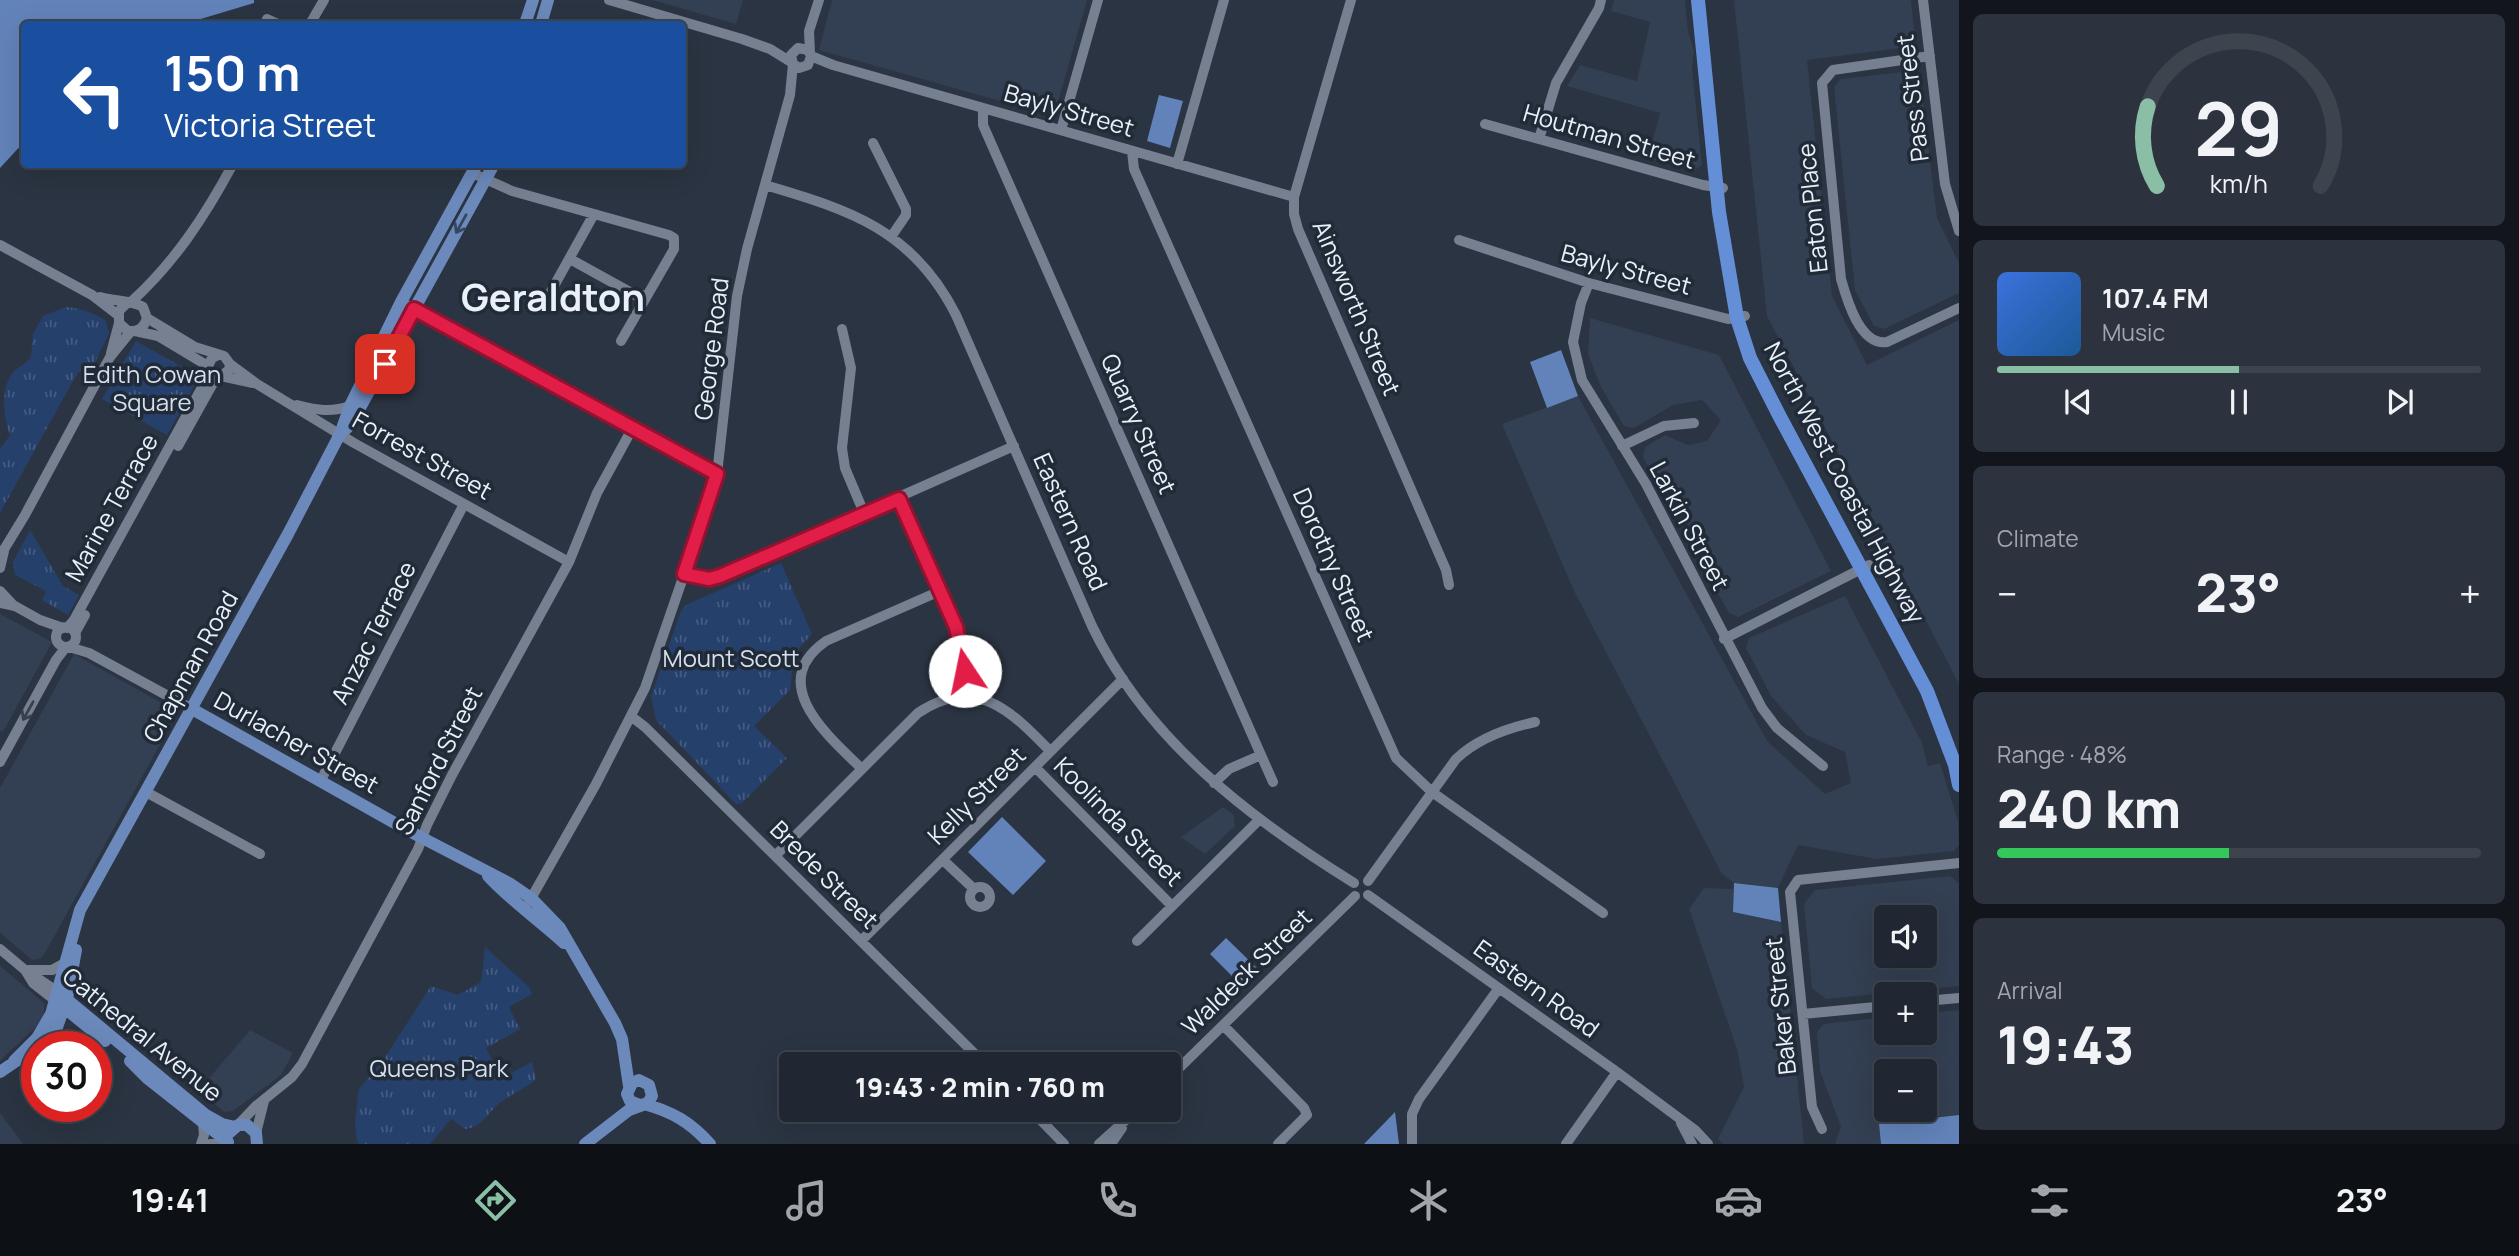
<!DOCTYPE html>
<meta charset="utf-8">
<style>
body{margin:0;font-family:Manrope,sans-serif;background:#2d333e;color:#f1f3f6;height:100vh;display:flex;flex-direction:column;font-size:26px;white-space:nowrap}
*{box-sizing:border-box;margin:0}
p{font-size:23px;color:#a2a5ac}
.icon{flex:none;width:38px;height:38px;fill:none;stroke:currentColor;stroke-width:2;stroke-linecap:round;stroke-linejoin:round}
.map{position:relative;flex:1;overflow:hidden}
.drawer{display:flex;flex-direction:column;gap:14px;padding:14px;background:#12151c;width:560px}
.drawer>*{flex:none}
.banner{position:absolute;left:21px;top:21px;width:665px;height:147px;border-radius:7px;box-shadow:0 7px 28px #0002,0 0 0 2px #3d444d;background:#1a4fa0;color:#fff;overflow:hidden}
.controls{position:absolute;left:1874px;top:905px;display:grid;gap:14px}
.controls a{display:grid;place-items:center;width:63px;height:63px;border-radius:7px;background:#202732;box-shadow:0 7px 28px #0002,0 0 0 2px #3d444d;font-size:35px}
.speed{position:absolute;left:21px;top:1031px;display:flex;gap:14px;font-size:35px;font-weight:700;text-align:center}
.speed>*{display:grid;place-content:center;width:91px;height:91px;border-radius:50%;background:#202732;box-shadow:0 7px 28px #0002,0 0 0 2px #3d444d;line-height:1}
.speed .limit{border:10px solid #d22;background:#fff;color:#111}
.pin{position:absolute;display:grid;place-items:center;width:60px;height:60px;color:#fff;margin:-30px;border-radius:14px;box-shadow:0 4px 10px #0006}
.me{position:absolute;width:77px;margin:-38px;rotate:349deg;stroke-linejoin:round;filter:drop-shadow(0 0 5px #0008)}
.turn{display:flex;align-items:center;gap:24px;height:147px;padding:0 28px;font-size:32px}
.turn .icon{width:91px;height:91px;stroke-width:2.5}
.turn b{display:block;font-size:49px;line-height:60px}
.big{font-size:52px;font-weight:800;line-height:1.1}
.drawer .widget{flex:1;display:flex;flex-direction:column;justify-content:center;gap:10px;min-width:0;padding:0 24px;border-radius:10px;background:#2d333e}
.drawer .dial{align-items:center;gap:0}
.dial svg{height:182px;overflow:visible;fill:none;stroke:#3d444d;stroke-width:7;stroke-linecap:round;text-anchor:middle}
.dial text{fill:#f1f3f6;stroke:none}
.song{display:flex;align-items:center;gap:21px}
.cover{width:84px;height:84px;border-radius:10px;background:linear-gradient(135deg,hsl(220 70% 55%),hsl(210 70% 35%))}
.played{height:7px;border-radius:4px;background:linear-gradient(90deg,#8abfa5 50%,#3d444d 50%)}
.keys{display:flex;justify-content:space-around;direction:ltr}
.heat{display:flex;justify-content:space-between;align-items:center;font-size:38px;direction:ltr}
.charge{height:10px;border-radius:5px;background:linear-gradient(90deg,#34c759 48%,#3d444d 0)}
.trip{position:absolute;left:779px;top:1052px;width:402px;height:70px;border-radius:7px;background:#202732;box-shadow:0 7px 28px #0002,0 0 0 2px #3d444d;font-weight:800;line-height:70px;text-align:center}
.tab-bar{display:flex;height:112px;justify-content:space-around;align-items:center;background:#0d1014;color:#a2a5ac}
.tab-bar .icon{width:49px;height:49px}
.tab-bar .on{color:#8abfa5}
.tab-bar b{font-size:32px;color:#f1f3f6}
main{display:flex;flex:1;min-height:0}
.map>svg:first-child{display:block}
.built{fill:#333f52;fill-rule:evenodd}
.park{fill:url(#park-tufts)}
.water{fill:#6283b9}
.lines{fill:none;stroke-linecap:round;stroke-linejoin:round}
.minor{stroke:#768091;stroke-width:10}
.major{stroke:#6b89bb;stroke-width:12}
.highway{stroke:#648fd7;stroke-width:14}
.oneway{stroke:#37465f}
.oneway2{stroke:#36404e}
.route-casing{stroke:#92132f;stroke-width:18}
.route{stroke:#e11d48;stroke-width:12}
.labels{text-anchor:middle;stroke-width:7;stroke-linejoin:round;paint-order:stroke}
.street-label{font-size:24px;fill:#eaf0f9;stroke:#212a37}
.park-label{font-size:24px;fill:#d6dfef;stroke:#212a37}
.town-label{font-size:38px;font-weight:bold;fill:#eaf0f9;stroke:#212a37}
</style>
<main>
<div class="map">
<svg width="1959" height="1144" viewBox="0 0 1959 1144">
<defs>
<pattern id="park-tufts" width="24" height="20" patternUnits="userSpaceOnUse" patternTransform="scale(1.75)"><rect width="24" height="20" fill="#26406c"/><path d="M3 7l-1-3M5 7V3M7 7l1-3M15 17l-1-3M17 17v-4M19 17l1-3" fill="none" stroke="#465c82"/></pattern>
</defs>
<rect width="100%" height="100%" fill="#2b3442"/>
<path class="built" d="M652,0h91l-7,24z
M832,0h255l-33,116 -235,-66z
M1614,0h71l3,32 6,18 -2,19 10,96 -8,6 -46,-13 12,-45 -93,-27 13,-21 57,16 13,-59 -39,-11z
M1734,0h177l4,39 -6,8 -102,13 25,236 35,69 92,-45v364l-192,-368z
M1912,71l8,6 17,141 22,45v30l-75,36 -10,-3 -19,-36 -21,-203 7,-8z
M1590,318l129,37 112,216 -93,46 -9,-4 -86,-156 2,-10 20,-12 23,10 19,-4 14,-21 -19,-20 -29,5 -39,23 -10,-2 -23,-39 -13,-33z
M1578,396l189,345 58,53 26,-11 -6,-31 -39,-17 -35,-39 -25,-48 3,-10 96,-42 77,147 6,23 12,-3 18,58 1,24 -5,6 -77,8 -79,-14 -20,43 -44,-5 -12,-9 -148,-283 -72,-167z
M0,614l52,28 -49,90 -3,-1z
M74,654l104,58 -133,241 -5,6 -8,1 -32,-27v-145z
M1223,807l11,8 1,11 -30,28 -24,-17z
M1950,876l9,7v103l-133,13 -14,-11 -8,-84 11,-14zM1886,917h39v39h-39z
M1704,888l29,1v23l48,10 23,222h-81l-5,-5 26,-52 -7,-38 -48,-140z
M0,966l44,37v11l-6,11 -38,36z
M1959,1010v105l-80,9 2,20h-46l6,-17 -21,-56 -3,-39 7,-8 62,-7v15h39v-19zM1886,1071h39v39h-39z
M250,1030l43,23 -12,22 -48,36 -9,1 -25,-22z
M0,1113l23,31h-23z"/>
<path class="park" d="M66,307c14,1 29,6 40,14l3,12 -17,36 -5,3h-9l-78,141v-64l10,-14c-7,-18 -10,-48 4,-64 6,-5 12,-7 17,-14l2,-23 10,-18z
M136,341l57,32 3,9 -29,53 -65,-36z
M30,530l33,56 16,9 -11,20 -26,-15 4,-9 -31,-16 -2,-13z
M781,563l31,71 -12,13 -7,15 -3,28 -36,36 33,32 -46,46 -2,-1 -2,2 -81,-85 -5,-24 30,-85 5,-6z
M485,947l44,40 3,7 -23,13 11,22 -34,19 15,30 31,-16 4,18c-11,8 -24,14 -35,22 -13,9 -17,25 -36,27l-14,-10 -21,25h-71l-2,-2 -2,-21 4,-32 23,-27 49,-76 27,9 23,-13z"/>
<path class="water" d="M0,0h254v3l-70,21h-160v118l-24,26z
M1159,95l24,6 -13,47 -23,-7z
M1561,350l17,46 -31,12 -17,-46z
M1002,817l44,44 -33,34 -45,-43z
M1734,883l44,5 3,34 -48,-10z
M1226,938l35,34 -17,16 -34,-34z
M1395,1112l4,32h-35z
M1959,1115v29h-78l-2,-20z"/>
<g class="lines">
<path class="minor" d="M609,0l133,39 28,10 21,13
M1351,0l-57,197v17l4,15 148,341 3,15
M1923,0l22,184 14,47
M267,19l11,5
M310,24l14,-24
M810,53l-1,-22 10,-31
M811,56l22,9 461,132
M1930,56l-97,14 -11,13 19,196c6,21 19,67 46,63l72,-34
M983,108v17l278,630 -32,14 -15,14
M1485,124l218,61 20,3
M1061,130l37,-130
M1539,139l17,-56 43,-75 2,-8
M873,143l33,66v6l-15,22
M1132,151l2,18 262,589 36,34 171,121
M1177,164l47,-164
M472,173l40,18 157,44 5,3v11l-53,92
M765,185c85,25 148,45 191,130l136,311c54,113 157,192 262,257
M1459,240l130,43 139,36 17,-3
M0,245l92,50 26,20
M570,259l67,37 9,-1
M1589,283l-8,20 -8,39 9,38 64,104 116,224 15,20 46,38
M100,297c13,4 32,3 43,10l4,11c-3,10 -9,14 -19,13l-9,-8v-12l8,-8
M131,302c44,-40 74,-86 102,-138
M401,302l316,172
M544,304l50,-90
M147,318l48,29 29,9 6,8 -1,6 -8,6 -9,-2 -4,-8 4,-8 6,-3
M842,329l9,39 -9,80 3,20 19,45
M135,331l23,5 50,30
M111,353l8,-30
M230,364l27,20 97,59 215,119
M221,376l32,7
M297,405c20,5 33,8 53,1
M178,446l39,-70
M1622,446l42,-20 30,-3
M899,499l57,128 6,27 6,42
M0,556l25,-41 85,-158 21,-26
M0,568l4,-17
M684,574l25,5 11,-3 294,-130
M0,591l14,15
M0,603l15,3 25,14 23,8
M56 637a10 10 0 1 1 20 0a10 10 0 1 1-20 0Z
M67,628l7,-8 131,-238 4,-13
M75,633l10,-18
M1724,639l145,-74
M69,647l20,6 103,56
M632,717l13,10 340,337
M1261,755l12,27
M0,762l56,-102 10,-13
M1035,767l136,138
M861,768c-34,-33 -95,-85 -35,-127l114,-50
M321,780l143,-276
M146,792l114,62
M775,856l143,-143c58,-38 92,-3 132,38
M943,860l31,29
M1368,881l88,-122c21,-20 51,-31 79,-37
M970 897a10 10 0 1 1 20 0a10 10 0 1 1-20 0Z
M1368,895l249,177 78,58 13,14
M529,902l67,-118 49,-96 65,-189 7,-25 20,-178 10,-47 43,-154 3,-31 -2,-9 7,-7 10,2 3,6 -3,9 -9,3 -6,-4
M861,941l262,-262
M1137,941l123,-122
M0,949l25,21 33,22
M25,970l8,13 23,18
M29,970h23l13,-7
M1925,1001l34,-3
M1803,1014l83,-8
M1223,1025l81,83 3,7 -29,29
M1169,1078l186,-182
M1031,1110l33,34
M1681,1123l11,21
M238,1125l18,-19 36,-29 10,-13 116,-215 9,-24 25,-50 117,-213 28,-69 35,-64
M1822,1129l-10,-22 -22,-215 8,-12 161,-17
M256,1133l8,-32
M201,1144l3,-9 -1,-12
M210,1144h14
M1099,1144l38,-34
M1111,1144l11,-16
M1412,1144v-30l7,-15 80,-111
M1566,1144l51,-72"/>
<path class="major" d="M525,24l8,-24
M541,24l7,-24
M346,429l5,-5 143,-260
M192,709l217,122 100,52 22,15 29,30 55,95 7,16 7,47
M488,876c23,25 51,44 76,67
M58,992l148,123 16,9 13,3
M56,1001l49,40
M39,1046l17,-16 11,-31 9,-49
M14,1061l23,-23 14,-24 29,-104 208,-376 52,-100 10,-28 51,-104 76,-138
M130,1061l17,17 81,64
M0,1072l22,-15
M644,1104c29,8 46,18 66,40
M229,1133l9,-8h9l9,8 1,11
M585,1144l44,-34 19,-7 4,-7 -3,-11 -10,-5 -7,3 -5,11 3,7 10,4"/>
<path class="highway" d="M1698,0l21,212 18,106 13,40 30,59 147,274 28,74 4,20"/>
</g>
<defs><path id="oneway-shaft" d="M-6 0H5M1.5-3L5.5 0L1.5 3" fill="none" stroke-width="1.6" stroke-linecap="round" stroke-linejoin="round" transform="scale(1.75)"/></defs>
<use class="oneway" href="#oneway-shaft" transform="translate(461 224) rotate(119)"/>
<use class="oneway2" href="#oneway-shaft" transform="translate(28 711) rotate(119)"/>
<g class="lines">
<defs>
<path id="route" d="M385,364l29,-55 303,165 -33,100 25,5 11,-3 179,-77 57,128 9,44"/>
</defs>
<use href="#route" class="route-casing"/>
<use href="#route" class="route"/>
</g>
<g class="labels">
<g class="street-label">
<text transform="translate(1913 98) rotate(-97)" y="8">Pass Street</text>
<text transform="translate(1069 111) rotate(16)" y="8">Bayly Street</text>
<text transform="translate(1609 137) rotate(16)" y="8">Houtman Street</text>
<text transform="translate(1813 208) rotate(-96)" y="8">Eaton Place</text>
<text transform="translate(1626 270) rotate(15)" y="8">Bayly Street</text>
<text transform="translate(1356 308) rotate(67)" y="8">Ainsworth Street</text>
<text transform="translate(712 349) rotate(-83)" y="8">George Road</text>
<text transform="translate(1138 424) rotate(66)" y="8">Quarry Street</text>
<text transform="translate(422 456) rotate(29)" y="8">Forrest Street</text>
<text transform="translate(1844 483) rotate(62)" y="8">North West Coastal Highway</text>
<text transform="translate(112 508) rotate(-61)" y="8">Marine Terrace</text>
<text transform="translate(1070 522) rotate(66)" y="8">Eastern Road</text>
<text transform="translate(1689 526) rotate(62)" y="8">Larkin Street</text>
<text transform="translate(1333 565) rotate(66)" y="8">Dorothy Street</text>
<text transform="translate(374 633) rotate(-63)" y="8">Anzac Terrace</text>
<text transform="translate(191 667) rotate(-61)" y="8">Chapman Road</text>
<text transform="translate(296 743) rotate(29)" y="8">Durlacher Street</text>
<text transform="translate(439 761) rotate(-63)" y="8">Sanford Street</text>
<text transform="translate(977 796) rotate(-45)" y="8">Kelly Street</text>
<text transform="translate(1118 822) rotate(45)" y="8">Koolinda Street</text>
<text transform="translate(824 875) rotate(45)" y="8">Brede Street</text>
<text transform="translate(1247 972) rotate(-44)" y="8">Waldeck Street</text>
<text transform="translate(1536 989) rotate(36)" y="8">Eastern Road</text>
<text transform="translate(1781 1006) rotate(-96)" y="8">Baker Street</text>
<text transform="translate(142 1035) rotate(39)" y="8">Cathedral Avenue</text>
</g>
<g class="park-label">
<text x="152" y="383">Edith Cowan<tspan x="152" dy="28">Square</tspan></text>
<text x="731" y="667">Mount Scott</text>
<text x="439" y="1077">Queens Park</text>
</g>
<g class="town-label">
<text x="553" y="311">Geraldton</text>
</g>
</g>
</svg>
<div class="controls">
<a><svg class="icon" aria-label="sound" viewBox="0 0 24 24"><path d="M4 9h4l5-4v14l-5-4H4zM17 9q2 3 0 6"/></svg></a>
<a>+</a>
<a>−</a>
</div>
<div class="speed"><div class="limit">30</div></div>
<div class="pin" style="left:385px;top:364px;background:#d93025"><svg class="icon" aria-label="arrive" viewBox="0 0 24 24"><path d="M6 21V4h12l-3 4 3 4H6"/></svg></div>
<svg class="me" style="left:965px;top:671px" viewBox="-20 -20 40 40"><circle r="19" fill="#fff"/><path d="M0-13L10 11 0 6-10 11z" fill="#e11d48"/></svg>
<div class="trip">19:43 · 2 min · 760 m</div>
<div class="banner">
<div class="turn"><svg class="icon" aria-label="left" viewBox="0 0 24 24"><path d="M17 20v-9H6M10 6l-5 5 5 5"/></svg><div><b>150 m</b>Victoria Street</div></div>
</div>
</div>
<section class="drawer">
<div class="widget dial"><svg viewBox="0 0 100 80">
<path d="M14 69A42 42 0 1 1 86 69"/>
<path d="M14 69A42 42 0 0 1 10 34" stroke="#8abfa5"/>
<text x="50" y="56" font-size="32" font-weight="700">29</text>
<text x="50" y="72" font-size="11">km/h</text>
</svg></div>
<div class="widget">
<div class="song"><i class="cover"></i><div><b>107.4 FM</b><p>Music</p></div></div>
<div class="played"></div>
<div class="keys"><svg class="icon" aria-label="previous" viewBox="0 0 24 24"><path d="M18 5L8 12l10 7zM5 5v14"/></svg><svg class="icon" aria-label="pause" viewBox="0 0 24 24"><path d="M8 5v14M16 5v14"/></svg><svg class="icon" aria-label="next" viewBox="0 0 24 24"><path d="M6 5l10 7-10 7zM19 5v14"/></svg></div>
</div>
<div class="widget"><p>Climate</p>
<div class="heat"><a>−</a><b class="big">23°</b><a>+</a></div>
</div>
<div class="widget"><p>Range · 48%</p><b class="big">240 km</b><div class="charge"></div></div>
<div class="widget"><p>Arrival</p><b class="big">19:43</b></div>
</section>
</main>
<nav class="tab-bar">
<b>19:41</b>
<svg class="icon on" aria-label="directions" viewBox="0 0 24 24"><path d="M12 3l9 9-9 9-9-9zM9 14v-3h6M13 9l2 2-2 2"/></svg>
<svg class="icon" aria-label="music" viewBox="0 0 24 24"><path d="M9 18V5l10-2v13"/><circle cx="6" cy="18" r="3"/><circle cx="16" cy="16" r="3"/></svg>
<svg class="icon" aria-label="phone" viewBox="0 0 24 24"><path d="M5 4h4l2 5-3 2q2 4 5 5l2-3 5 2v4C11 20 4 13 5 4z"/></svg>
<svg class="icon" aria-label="climate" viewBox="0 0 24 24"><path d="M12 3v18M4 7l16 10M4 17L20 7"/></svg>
<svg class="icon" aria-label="car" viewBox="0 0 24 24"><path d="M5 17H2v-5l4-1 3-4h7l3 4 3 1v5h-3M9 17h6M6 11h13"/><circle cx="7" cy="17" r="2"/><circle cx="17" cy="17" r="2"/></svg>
<svg class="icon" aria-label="filters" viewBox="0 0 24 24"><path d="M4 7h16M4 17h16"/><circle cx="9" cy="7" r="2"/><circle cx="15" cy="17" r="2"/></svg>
<b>23°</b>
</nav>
